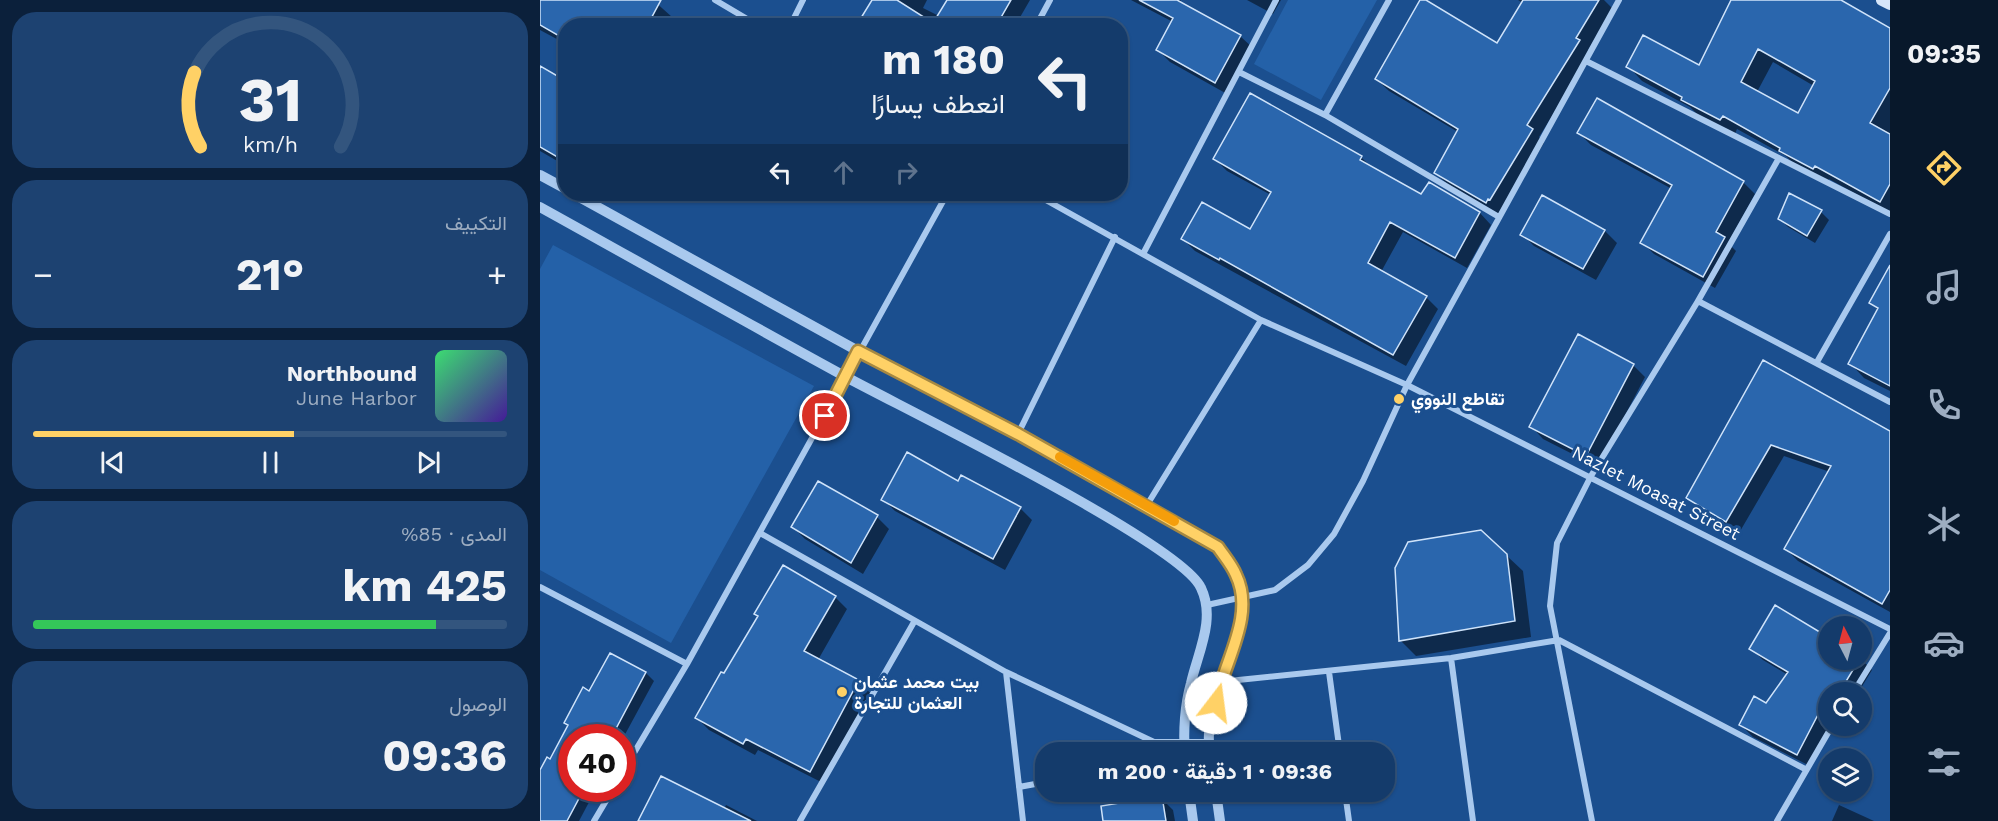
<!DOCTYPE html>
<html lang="ar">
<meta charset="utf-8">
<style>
body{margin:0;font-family:"Work Sans",Vazirmatn,sans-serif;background:#1d4271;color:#f1f3f6;direction:rtl;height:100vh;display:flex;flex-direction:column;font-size:22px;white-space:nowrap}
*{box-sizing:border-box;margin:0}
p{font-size:20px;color:#9dadc1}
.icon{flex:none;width:33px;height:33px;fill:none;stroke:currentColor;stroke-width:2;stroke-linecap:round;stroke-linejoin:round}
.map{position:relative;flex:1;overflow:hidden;direction:ltr}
.details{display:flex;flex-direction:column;gap:12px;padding:12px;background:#0b203b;width:540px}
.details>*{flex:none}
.guide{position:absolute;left:18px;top:18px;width:570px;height:183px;border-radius:24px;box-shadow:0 2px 4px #0004,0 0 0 2px #33557e;direction:rtl;background:#143b6b;color:#f1f3f6;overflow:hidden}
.needle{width:39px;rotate:354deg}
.controls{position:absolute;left:1278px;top:616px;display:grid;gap:12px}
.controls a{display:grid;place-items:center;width:54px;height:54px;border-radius:50%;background:#143b6b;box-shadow:0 2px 4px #0004,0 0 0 2px #33557e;font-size:30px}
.speed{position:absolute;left:18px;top:724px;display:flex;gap:12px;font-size:30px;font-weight:700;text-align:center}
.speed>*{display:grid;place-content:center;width:78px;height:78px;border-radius:50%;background:#143b6b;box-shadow:0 2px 4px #0004,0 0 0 2px #33557e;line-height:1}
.speed .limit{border:9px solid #d22;background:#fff;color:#111}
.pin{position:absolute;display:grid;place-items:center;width:51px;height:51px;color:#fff;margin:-26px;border:3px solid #fff;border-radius:50%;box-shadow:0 2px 6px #0007}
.me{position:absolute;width:66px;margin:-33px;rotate:15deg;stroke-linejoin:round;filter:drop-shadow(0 0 4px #0008)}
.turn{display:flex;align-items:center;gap:21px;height:126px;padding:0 24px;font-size:27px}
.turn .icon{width:78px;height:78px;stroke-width:2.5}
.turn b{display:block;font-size:42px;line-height:51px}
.lanes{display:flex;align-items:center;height:57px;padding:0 24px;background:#0003;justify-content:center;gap:30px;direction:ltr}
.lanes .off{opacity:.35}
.big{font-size:45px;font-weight:700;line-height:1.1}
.details .widget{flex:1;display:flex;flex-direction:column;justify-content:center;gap:9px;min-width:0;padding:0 21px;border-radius:24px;background:#1d4271}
.details .dial{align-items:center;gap:0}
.dial svg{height:156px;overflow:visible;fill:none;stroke:#33557e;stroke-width:7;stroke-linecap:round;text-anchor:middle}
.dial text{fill:#f1f3f6;stroke:none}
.song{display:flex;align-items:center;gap:18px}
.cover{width:72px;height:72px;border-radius:9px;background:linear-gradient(135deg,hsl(140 70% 55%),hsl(260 70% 35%))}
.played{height:6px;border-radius:3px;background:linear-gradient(90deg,#ffd166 55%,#33557e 55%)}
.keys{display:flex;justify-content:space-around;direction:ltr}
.heat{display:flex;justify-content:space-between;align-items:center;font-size:33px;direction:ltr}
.charge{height:9px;border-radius:4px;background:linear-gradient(90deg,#34c759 85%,#33557e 0)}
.trip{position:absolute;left:495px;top:742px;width:360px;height:60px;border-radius:24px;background:#143b6b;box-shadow:0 2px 4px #0004,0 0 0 2px #33557e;font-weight:700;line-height:60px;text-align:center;direction:rtl}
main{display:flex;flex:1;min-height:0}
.tabs{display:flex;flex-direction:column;width:108px;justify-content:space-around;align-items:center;background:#08182b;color:#9dadc1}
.tabs .icon{width:42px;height:42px}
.tabs .current{color:#ffd166}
.tabs b{font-size:27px;color:#f1f3f6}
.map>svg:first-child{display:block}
.green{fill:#2461a8}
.shadow{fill:#0007;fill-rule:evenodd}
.building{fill:#2a66ad;stroke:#cfe3fa;stroke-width:1.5;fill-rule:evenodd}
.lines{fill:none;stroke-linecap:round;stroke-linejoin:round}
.minor{stroke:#a9c9ee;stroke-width:6}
.tertiary{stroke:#a9c9ee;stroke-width:10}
.secondary{stroke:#d6e6fa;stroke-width:12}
.route-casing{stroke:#a68842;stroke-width:15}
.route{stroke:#ffd166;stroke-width:10}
.slow{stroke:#f59e0b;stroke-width:10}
.poi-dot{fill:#ffd166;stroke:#1b4f8f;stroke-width:2}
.labels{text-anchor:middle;stroke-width:6;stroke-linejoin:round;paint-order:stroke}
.poi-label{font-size:18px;font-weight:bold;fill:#fff;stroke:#1b4f8f;text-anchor:start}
.street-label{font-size:18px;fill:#fff;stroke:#1b4f8f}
</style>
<main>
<nav class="tabs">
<b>09:35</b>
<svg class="icon current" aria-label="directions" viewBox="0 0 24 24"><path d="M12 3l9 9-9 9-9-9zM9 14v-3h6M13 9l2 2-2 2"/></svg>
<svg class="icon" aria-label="music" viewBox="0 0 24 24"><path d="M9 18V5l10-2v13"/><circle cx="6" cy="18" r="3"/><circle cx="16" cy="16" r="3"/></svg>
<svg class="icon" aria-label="phone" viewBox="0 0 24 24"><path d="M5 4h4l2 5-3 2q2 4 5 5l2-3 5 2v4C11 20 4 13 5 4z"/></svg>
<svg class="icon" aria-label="climate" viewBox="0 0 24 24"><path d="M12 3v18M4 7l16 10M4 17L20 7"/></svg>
<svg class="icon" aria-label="car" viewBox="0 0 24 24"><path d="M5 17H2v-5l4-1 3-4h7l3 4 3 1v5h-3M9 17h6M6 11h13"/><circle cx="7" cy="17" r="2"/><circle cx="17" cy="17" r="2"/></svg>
<svg class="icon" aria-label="filters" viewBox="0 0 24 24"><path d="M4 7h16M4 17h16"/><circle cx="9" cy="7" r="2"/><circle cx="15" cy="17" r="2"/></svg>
</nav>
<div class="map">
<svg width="1350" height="821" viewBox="0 0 1350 821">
<rect width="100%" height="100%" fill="#1b4f8f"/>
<path class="green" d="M748,0h89l-56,100 -67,-36z
M13,245l261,141 -143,257 -131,-73v-301z"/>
<path class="shadow" d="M0,0h113l19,17 -5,9h-101v18l-26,-14z
M333,0h54l-4,8 16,8 9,-16h82l-15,26h-157z
M591,0h50l-2,3 61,33 13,12 -26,46 -57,-32 -12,-12 15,-28z
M707,0h34l-8,14z
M881,0l77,45 25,-42 -5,-3h86l9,9 -25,41 3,3 -52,84 5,6 -41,68 -5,3 -50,-29 -12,-12 22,-41 -69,-41 -13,-12z
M1192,0h106l52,30v183l-61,-34 -1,3 -33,-17 -9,-9 -49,-27 -2,5 -38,-20 -7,-7 -48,-26 -14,-15 72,1zM1233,62l41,24 -15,29 -42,-23z
M0,68l26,14v84l-26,-15z
M711,95l110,62 13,13 48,26 7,-12 51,29 11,12 -24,43 -64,-36 -22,40 45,25 12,12 -32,57 -211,-115 -12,-12 68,-8 20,-36 -44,-24 -12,-12z
M1039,133l164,49 12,12 -27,49 8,8 -21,37 -61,-34 -12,-12 30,-53 -81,-44z
M95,194h22l-5,9z
M1002,197l63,34 12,12 -21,37 -62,-34 -12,-12z
M1281,212l8,8 -14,23 -27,-16 -8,-8z
M1350,268v123l-26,-13 -14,-15 29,-52 -8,-8z
M1224,362l126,70v180l-92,-51 -12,-12 44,-77 -46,-16 -45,77 -39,-23 -12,-12z
M1093,365l12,12 -47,90 -55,-28 -12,-13z
M279,483l58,34 12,12 -26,45 -58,-35 -12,-12z
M419,483l61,25 12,12 -27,50 -110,-59 -12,-12z
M966,555l17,16 8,66 -115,19 -16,-16z
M295,597l12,12 -29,51 41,21 12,13 -48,89 -65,-33 -3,5 -46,-25 -12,-12 62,-101z
M1236,607l52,32v21h34l10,10 -14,23h-30v33h3l-21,40 -57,-29 -12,-12 26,-20 21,-30 -25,-15 -12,-12z
M70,655l36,18 8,8 -32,59 -50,-2v51h24l-17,32h-39v-46l29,-49 -4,-3 25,-30z
M621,798l12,12 2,11h-70z
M186,805l31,16h-117l84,-12z
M1299,805l35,16h-42z"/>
<path class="building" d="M0,0h121l-14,26h-81v14l-26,-15z
M332,0h25l36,23 14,-23h64l-15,26h-140z
M599,0h38l64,35 -26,48 -59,-33 17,-32z
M880,0h6l71,43 26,-43h76l-23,38 4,2 -53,85 6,4 -43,71 -2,-1 -2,4 -52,-30 24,-44 -83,-50z
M1191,0h110l49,28v60l-20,35 20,11v50l-10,18 -65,-36 -2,3 -34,-18 1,-3 -57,-32 -3,4 -39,-20 1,-3 -56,-30 17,-32 56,30zM1218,49l57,32 -17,32 -57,-31z
M0,66l26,15v81l-26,-15z
M710,93l112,63 -2,4 61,34 8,-12 51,30 -25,46 -65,-36 -22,41 59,33 -34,59 -173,-97 -1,2 -38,-21 21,-37 48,27 21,-37 -58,-33z
M1057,98l147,83 -28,51 9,5 -22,40 -63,-34 32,-58 -95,-52z
M1249,193l33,17 -15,26 -29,-17z
M1002,195l63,35 -22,39 -63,-34z
M1350,265v121l-42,-22 30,-56 -9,-5z
M1038,334l56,30 -48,92 -57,-29z
M1223,360l127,71v159l-8,14 -98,-55 47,-83 -60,-21 -45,77 -40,-24z
M367,452l51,29 3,-6 60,32 -28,52 -112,-59z
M278,481l60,34 -27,48 -60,-36z
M941,530l26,24 8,67 -116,20 -4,-73 13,-26z
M243,565l53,31 -32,55 55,29 -49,92 -64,-33 -3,5 -48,-26 26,-46 3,1 34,-57 -4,-2z
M1235,605l53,32v23h31l-20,33h-11v18l-6,-4 -25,48 -58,-30 15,-29 12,7 22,-31 -39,-23z
M70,653l36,19 -35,66h-39v51h12l-17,32h-27v-51l7,-13 3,2 18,-34 -4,-2 19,-36 6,4z
M121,776l90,45h-113z
M622,796l4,25h-63l-2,-15z"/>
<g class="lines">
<path class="minor" d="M175,0l44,26
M250,26l13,-26
M496,26l14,-26
M1046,61l304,153
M699,72l86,43 174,102
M785,115l64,-115
M495,194l226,126 146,65 483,244
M603,254l133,-254
M1158,301l192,101
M1277,362l73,-128
M478,434l97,-197
M607,505l114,-185
M220,533l246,139 148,70h54
M0,587l147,77
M667,605l68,-15 33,-25 26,-31 29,-53 44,-96 212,-385
M911,658l22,163
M466,672l17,149
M789,672l11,81
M650,685l261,-27 108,-18 246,129
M1313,693l37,-60
M599,753l15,-11
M82,773l65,-109 260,-470
M479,787l27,-5
M805,792l4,29
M54,821l19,-32
M260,821l114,-199
M1052,821l-42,-215 7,-63 34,-67 107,-175 81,-143
M1237,821l55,-95"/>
<path class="tertiary" d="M0,175l26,14
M34,194l284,157 160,83 200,113c6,9 16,20 19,31 19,61 -37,114 -27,175
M0,207c103,57 205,115 308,171 57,31 334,166 353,210 15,31 -3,64 -10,95 -6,21 -8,49 -6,70
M649,792l4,29
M676,792l4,29"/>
<path class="secondary" d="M1342,0l8,4"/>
</g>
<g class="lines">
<defs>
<path id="route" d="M285,416l33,-65 160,83 200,113c6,9 14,18 18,28 20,41 -13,88 -20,128"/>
</defs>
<use href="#route" class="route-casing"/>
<use href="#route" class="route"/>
<path class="slow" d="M520,457l114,64"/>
</g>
<g class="poi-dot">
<circle cx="859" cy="399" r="6"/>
<circle cx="302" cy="692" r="6"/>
</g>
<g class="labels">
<g class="poi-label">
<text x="871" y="405">تقاطع النووي</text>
<text x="314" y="688">بيت محمد عثمان<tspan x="314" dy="21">العثمان للتجارة</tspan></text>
</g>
<g class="street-label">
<text transform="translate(1116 493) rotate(27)" y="6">Nazlet Moasat Street</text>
</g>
</g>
</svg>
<div class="controls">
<a><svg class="needle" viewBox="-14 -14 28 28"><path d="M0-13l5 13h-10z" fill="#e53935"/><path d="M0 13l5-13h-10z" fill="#9dadc1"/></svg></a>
<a><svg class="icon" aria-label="search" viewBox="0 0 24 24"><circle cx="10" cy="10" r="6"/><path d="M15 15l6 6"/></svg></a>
<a><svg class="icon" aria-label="layers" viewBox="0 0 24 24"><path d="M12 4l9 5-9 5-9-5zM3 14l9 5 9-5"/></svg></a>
</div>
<div class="speed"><div class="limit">40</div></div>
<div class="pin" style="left:285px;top:416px;background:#d93025"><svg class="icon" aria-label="arrive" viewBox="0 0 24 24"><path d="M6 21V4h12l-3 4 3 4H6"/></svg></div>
<svg class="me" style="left:676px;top:703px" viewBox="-20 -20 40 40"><circle r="19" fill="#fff"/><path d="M0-13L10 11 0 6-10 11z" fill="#ffd166"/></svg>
<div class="trip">09:36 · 1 دقيقة · 200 m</div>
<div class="guide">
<div class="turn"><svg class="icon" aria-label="left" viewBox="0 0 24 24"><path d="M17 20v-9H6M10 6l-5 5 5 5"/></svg><div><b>180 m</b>انعطف يسارًا</div></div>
<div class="lanes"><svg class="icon" aria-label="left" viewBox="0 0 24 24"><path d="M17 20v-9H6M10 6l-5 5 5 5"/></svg><svg class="icon off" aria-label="ahead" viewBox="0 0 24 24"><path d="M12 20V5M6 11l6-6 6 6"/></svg><svg class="icon off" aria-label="right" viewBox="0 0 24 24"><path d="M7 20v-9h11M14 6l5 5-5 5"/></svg></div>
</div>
</div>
<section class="details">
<div class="widget dial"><svg viewBox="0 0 100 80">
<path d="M14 69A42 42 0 1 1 86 69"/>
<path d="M14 69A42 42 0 0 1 11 31" stroke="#ffd166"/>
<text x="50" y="56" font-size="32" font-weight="700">31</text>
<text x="50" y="72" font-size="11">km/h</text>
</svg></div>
<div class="widget"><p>التكييف</p>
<div class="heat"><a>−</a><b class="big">21°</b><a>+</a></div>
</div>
<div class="widget">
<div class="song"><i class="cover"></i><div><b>Northbound</b><p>June Harbor</p></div></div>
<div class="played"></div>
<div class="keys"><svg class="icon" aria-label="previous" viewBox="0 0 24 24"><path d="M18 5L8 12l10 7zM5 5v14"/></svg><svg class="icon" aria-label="pause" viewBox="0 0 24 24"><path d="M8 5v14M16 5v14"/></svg><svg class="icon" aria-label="next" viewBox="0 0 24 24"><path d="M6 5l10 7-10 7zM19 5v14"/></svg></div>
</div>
<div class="widget"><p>المدى · 85%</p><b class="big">425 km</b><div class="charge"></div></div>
<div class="widget"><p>الوصول</p><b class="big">09:36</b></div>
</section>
</main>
